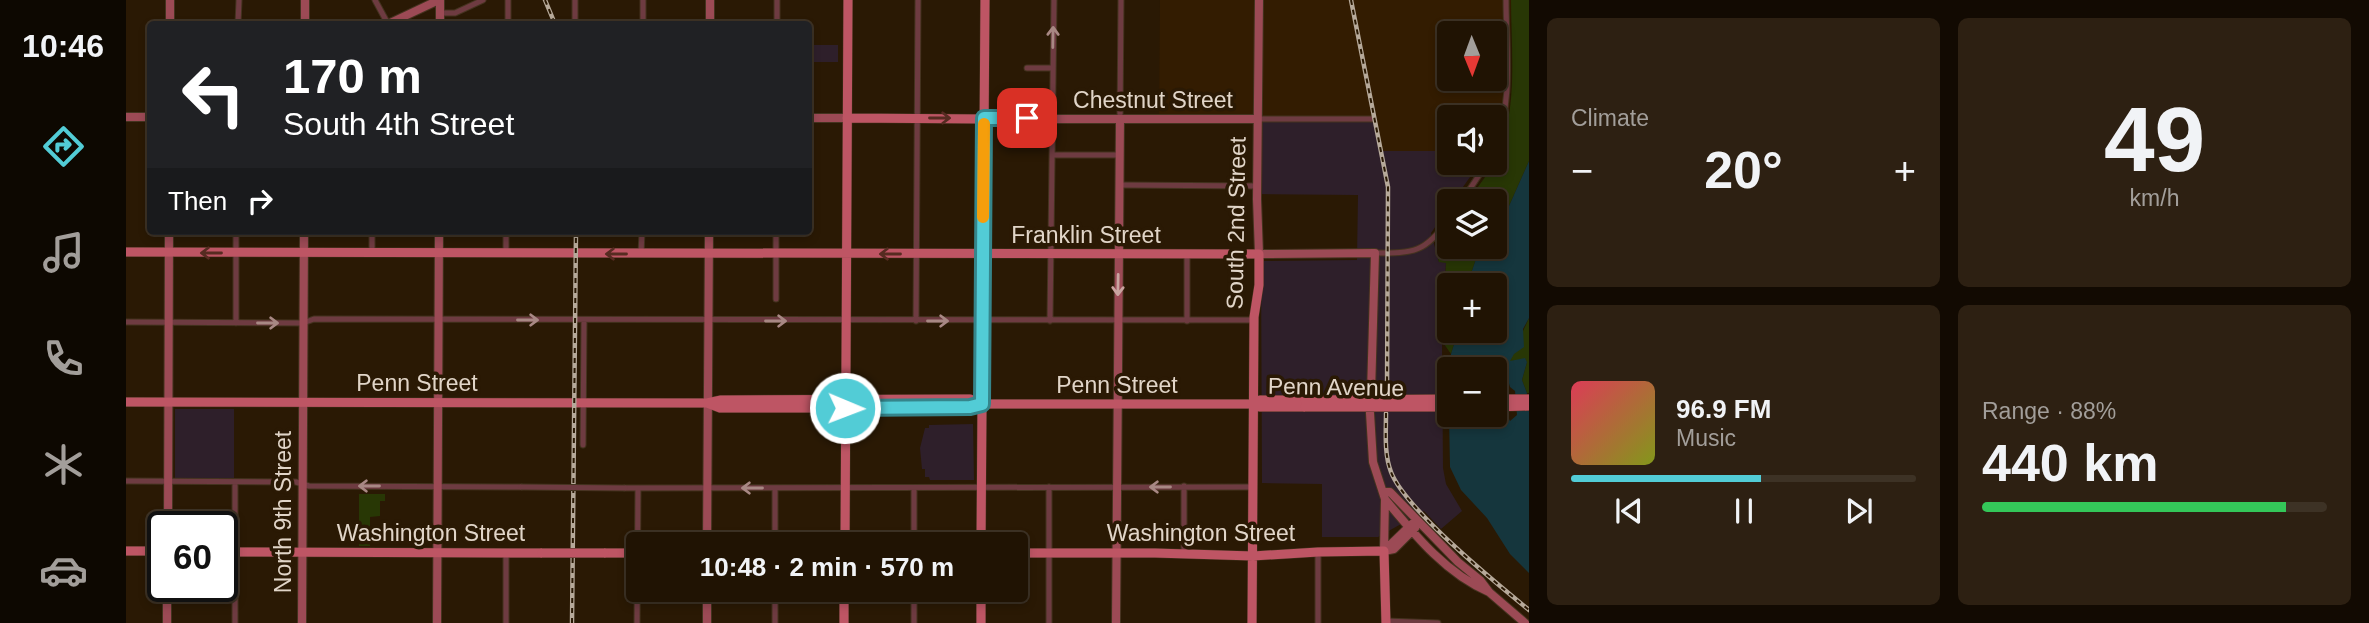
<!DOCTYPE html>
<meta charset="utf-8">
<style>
body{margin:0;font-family:Helvetica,sans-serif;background:#2d2012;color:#f1f3f6;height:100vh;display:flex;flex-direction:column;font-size:26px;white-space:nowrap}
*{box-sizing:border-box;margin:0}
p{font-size:23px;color:#a29e9a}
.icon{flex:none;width:38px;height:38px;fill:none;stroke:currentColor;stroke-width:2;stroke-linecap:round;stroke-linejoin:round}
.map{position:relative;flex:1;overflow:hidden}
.sheet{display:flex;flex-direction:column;gap:18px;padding:18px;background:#120a02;width:840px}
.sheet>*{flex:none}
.hud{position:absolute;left:21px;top:21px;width:665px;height:214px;border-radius:7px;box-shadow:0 4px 10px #0003,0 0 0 2px #3d3225;background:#202124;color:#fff;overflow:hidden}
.needle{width:46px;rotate:179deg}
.buttons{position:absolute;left:1311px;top:21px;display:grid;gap:14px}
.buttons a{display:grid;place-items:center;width:70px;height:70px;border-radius:7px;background:#201303;box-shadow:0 4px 10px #0003,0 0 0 2px #3d3225;font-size:35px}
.speed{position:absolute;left:21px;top:511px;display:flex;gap:14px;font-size:35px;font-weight:700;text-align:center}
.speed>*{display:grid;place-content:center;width:91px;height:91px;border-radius:50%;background:#201303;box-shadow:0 4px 10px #0003,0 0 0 2px #3d3225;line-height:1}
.speed .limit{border:4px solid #111;border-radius:10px;background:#fff;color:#111}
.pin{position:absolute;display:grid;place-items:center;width:60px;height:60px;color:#fff;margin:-30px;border-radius:14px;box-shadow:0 4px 10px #0006}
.me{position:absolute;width:77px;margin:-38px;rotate:91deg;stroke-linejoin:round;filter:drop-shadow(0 0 5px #0008)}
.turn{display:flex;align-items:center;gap:24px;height:147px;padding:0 21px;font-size:32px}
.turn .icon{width:91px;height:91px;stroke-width:2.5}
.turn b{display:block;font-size:49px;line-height:60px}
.then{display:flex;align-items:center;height:66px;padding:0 21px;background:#0003;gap:14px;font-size:26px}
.big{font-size:52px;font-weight:800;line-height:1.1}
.sheet .widget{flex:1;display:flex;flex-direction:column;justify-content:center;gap:10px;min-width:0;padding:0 24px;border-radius:10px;background:#2d2012}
.sheet .dial{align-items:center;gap:0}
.dial b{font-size:91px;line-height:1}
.song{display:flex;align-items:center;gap:21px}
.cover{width:84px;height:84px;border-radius:10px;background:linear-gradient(135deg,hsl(350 70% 55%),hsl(70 70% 35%))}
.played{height:7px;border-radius:4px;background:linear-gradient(90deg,#52ccd6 55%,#3d3225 55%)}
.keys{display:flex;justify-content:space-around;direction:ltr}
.heat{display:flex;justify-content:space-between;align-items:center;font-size:38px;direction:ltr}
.charge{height:10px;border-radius:5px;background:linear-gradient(90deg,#34c759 88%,#3d3225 0)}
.sheet .tiles{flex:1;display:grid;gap:18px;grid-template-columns:repeat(2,1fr)}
.trip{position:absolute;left:500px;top:532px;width:402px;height:70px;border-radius:7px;background:#201303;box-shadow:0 4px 10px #0003,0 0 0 2px #3d3225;font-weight:800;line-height:70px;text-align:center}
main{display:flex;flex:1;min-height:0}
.tabs{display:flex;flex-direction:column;width:126px;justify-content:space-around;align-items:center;background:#0d0801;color:#a29e9a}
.tabs .icon{width:49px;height:49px}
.tabs .on{color:#52ccd6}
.tabs b{font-size:32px;color:#f1f3f6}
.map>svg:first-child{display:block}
.built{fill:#331c01;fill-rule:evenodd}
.education{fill:#2e1f2a}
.green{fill:#283705}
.water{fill:#15363d;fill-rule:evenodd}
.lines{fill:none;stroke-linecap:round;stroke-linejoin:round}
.street-casing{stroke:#44331f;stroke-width:7}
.secondary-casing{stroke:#44331f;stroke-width:10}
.primary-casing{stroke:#44331f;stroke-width:10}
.street{stroke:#6e3b41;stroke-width:5}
.secondary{stroke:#9c4a55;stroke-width:8}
.primary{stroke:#be5564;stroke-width:9}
.rail-casing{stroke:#b6a99a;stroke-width:4.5}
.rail{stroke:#2a1904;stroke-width:2;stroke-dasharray:5;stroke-linecap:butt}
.street-bridge-casing{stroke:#44331f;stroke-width:7;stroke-linecap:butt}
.primary-bridge-casing{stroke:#44331f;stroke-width:10;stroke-linecap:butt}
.street-bridge{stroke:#6e3b41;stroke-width:5}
.primary-bridge{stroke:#be5564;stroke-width:9}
.oneway{stroke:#a88884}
.oneway2{stroke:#562b21}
.oneway3{stroke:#c9a4a0}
.route-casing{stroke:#35858b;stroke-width:18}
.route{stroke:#52ccd6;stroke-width:12}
.slow{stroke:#f59e0b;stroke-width:12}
.labels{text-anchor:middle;stroke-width:7;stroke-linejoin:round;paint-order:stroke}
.street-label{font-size:23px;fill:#e1d5c8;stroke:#2a1904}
</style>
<main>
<nav class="tabs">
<b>10:46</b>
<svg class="icon on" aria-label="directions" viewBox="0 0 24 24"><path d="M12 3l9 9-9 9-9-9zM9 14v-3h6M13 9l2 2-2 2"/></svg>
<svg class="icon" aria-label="music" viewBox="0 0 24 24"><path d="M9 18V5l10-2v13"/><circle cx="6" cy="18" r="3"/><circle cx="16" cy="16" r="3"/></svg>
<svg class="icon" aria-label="phone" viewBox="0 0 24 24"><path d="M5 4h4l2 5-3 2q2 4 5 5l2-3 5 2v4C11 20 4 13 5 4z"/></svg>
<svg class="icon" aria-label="climate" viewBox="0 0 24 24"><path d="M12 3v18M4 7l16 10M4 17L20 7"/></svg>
<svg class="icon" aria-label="car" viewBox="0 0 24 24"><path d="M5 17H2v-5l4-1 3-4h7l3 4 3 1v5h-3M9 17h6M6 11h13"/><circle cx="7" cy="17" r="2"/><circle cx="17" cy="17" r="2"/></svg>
</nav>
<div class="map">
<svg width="1403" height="623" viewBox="0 0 1403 623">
<rect width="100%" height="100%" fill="#2a1904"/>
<path class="built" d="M1034,0h351l-1,105 -4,22 -11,33 -1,-43h-45v34h-67l-7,-32h-216zM1323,33h45v46h-45z"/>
<path class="education" d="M683,45h29v17h-29z
M1131,119h118l7,32h67v12h31l-27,38h-4v6l-18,26 8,29h7l-4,79 1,127 3,16 16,27 -21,18 -17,-18 -46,26h-56v-53l-60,-1 -1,-222 96,-1 1,-65 -101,-1z
M49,409h59v69h-59z
M847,424l1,56h-44l-1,-3h-4v-8h-3l-2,-21 5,-20h4v-3z"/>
<path class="green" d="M1385,0h18v161l-20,45 -14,23 -1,-28h-26c9,-13 20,-27 27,-40 24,-48 16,-109 16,-161z
M1323,229v18h34l-7,12 -9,26h-18v46h9l-7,23 -9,-13 4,-78 -7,-1 -4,-14z
M1403,318v75h-2l-5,-13 5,-18 -2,-3 -16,3z
M233,494h26v7h-5v15l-10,1v29h-11z"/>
<path class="water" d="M1403,161v157l-6,11 1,18 -10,7 -4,7 15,-3 2,4 -5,18 5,13 -2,10 4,5v165l-19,-19 -23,-36 -26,-28 -11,-23 -1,-52h28l5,3 3,-3h9v-46h-44l1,-15 7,-23h36v-46h-27l9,-26 7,-12h11l1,-18 14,-23zM1377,376h4l3,11 5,4 2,24 -7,6 -3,-6z"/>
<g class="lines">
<defs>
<path id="street" d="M249,0l13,24
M651,0v24
M314,13h15l28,-13
M112,24l1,-24
M382,24v-24
M449,24v-24
M517,24v-24
M901,68h26
M994,119l1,-119
M1131,119h115
M1368,148c20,-45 12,-100 12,-148
M926,155h67
M993,185l138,1
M1336,201l25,-38
M246,253v-22
M380,253v-22
M1249,253c39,0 50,0 74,-34
M515,254l1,-23
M650,299v-68
M790,321l2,-321
M924,321l4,-321
M1061,321v-67
M0,322l177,1 11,-4 940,1
M110,323v-92
M457,445l1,-125
M0,481l170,1 13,4 212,1
M499,488l628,-1
M649,488v56
M788,544v-56
M1058,553v-67
M1260,621l52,2
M109,623v-141
M380,623v-71
M511,623l1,-135
M649,623v-33
M788,623v-33
M923,623v-136
M1192,623v-71"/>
<path id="secondary" d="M314,0v24
M1133,0l-2,199 2,55 116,-1 -4,140
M44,24v-24
M179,24v-24
M262,24l51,-24
M584,24v-24
M0,117h24
M682,118h39
M858,119h273
M1244,413l3,49 12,37 -1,52
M1258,492h6l68,70 22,18 9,12 36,31
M1259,499c29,35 61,75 104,93
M42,527l1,-296
M581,544l2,-313
M1258,551l10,-2 21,-21
M1258,551l28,-27
M41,586v37
M176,623l2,-392
M311,623l2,-392
M581,623v-33
M990,623l4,-504"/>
<path id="primary" d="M721,118l137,1
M0,252l1133,2v31l-5,32 -2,306
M1368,399h35
M0,402l581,1 14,-3 249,-1 12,5
M581,403l13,5h222l28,-1 12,-3h271l7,3h45
M1127,404l7,-4h45
M1368,407l35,-1
M719,544l3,-544
M855,544l4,-544
M0,551h37
M96,552l320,1
M478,553h35
M891,553h138l98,3 65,-4 66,-1 2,72
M855,590v33
M718,623v-33"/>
</defs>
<use href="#street" class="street-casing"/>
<use href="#secondary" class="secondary-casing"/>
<use href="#primary" class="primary-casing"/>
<use href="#street" class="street"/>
<use href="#secondary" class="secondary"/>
<use href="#primary" class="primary"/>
<defs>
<path id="rail" d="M419,0l10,24
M1225,0l37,187 -1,206
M1260,413c0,20 -2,41 5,59 14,37 105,111 138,138
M446,623l4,-392"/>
</defs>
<use href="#rail" class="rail-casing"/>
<use href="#rail" class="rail"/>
<defs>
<path id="street-bridge" d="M395,487l104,1"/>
<path id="primary-bridge" d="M1179,400l144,-1
M1179,407h144
M416,553h62"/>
</defs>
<use href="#street-bridge" class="street-bridge-casing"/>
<use href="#primary-bridge" class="primary-bridge-casing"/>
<use href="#street-bridge" class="street-bridge"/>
<use href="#primary-bridge" class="primary-bridge"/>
</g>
<defs><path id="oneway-shaft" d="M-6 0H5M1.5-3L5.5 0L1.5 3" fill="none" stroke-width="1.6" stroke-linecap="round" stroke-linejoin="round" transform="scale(1.75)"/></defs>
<g class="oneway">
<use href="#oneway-shaft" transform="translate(927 37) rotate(-89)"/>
<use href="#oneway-shaft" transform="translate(402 320)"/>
<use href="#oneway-shaft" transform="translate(650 321)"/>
<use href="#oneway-shaft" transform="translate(812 321)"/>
<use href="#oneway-shaft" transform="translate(142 323)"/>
<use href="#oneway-shaft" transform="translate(243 486) rotate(-180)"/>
<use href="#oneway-shaft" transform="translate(1034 487) rotate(180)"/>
<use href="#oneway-shaft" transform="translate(626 488) rotate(-180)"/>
</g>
<g class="oneway2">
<use href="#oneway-shaft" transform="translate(814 118)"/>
<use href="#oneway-shaft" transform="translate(85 253) rotate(-180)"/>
<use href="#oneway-shaft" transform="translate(490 254) rotate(180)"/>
<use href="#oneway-shaft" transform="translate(764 254) rotate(-180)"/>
</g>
<use class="oneway3" href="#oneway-shaft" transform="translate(992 285) rotate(91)"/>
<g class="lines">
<defs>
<path id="route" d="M719,408l125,-1 12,-3 2,-286h43"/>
</defs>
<use href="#route" class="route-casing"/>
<use href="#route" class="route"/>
<path class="slow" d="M857,217l1,-93"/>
</g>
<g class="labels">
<g class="street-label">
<text x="1027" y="108">Chestnut Street</text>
<text transform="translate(1110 223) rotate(-89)" y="8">South 2nd Street</text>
<text x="960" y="243">Franklin Street</text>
<text x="291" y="391">Penn Street</text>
<text x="991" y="393">Penn Street</text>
<text transform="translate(1210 387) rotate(1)" y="8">Penn Avenue</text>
<text transform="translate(157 512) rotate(-90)" y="8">North 9th Street</text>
<text x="305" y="541">Washington Street</text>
<text x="1075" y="541">Washington Street</text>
</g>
</g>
</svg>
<div class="buttons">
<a><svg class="needle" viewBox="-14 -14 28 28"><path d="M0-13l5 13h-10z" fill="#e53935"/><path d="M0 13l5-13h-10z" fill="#a29e9a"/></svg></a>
<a><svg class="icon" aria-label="sound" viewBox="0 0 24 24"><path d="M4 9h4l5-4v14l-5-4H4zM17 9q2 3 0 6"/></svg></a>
<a><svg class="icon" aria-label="layers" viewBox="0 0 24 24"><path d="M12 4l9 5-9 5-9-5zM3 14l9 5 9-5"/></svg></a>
<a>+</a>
<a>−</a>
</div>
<div class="speed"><div class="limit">60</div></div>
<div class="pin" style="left:901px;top:118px;background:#d93025"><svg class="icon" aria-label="arrive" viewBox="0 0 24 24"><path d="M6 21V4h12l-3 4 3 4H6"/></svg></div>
<svg class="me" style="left:719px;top:408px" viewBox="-20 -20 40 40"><circle r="17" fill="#52ccd6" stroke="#fff" stroke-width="3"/><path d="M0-11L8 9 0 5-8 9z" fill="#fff"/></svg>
<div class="trip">10:48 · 2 min · 570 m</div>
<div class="hud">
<div class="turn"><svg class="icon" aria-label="left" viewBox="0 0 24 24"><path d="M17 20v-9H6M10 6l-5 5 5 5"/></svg><div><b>170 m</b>South 4th Street</div></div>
<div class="then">Then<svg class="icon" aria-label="right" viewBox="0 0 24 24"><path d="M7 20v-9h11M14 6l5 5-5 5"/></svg></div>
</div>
</div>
<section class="sheet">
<div class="tiles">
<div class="widget"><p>Climate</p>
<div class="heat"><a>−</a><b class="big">20°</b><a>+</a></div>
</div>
<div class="widget dial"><b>49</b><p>km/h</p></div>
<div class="widget">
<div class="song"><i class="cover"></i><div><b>96.9 FM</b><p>Music</p></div></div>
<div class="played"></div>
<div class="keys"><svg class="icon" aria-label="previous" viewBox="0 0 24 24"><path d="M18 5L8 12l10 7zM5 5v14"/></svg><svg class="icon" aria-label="pause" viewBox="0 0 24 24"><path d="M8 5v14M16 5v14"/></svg><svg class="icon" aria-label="next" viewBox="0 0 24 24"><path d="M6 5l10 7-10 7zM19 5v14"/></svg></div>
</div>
<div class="widget"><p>Range · 88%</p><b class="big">440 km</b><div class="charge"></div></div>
</div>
</section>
</main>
